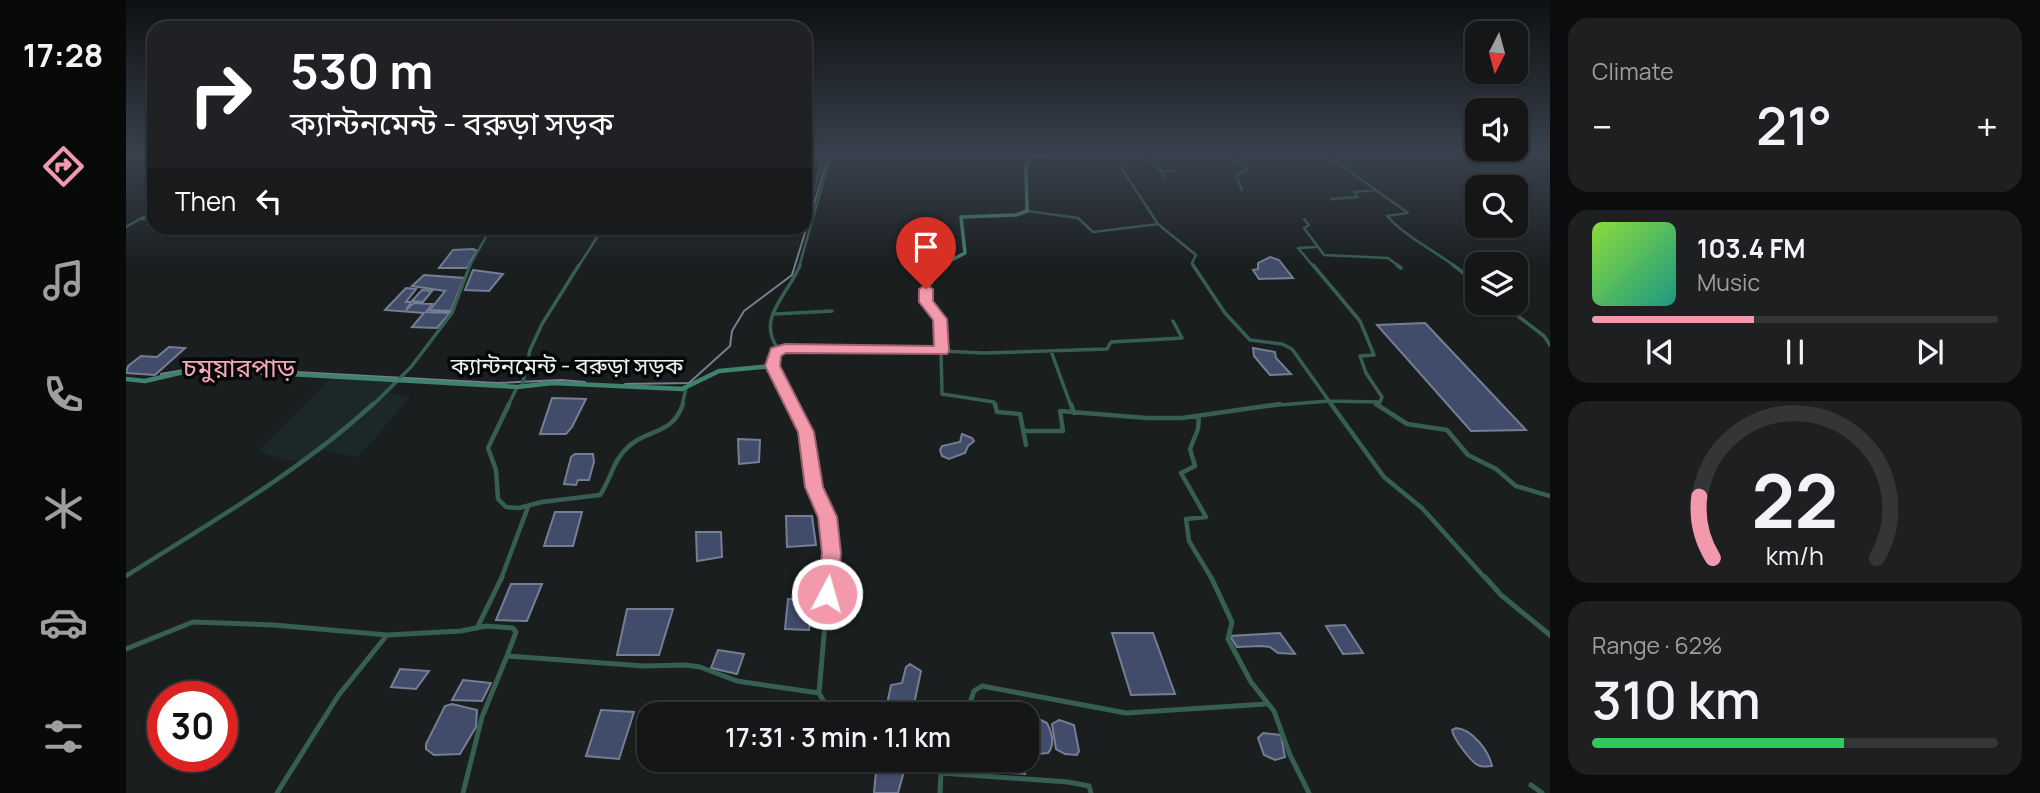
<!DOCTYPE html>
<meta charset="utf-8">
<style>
body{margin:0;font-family:Manrope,"Noto Sans Bengali",sans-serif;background:#1d1f20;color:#f1f3f6;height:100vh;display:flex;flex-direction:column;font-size:26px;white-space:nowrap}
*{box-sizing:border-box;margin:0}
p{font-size:23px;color:#9d9fa1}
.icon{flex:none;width:38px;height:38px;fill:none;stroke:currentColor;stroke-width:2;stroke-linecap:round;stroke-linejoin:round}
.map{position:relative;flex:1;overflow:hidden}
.side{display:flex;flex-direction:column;gap:18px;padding:18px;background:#0b0c0d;width:490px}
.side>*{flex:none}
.hud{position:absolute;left:21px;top:21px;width:665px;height:214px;border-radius:21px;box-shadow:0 2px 5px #0004,0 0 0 2px #333536;background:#202124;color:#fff;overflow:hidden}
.needle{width:46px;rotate:186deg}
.controls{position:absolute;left:1339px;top:21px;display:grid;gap:14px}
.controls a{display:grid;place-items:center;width:63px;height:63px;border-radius:14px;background:#141617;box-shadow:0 2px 5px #0004,0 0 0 2px #333536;font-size:35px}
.speed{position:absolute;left:21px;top:681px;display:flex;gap:14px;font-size:35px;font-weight:700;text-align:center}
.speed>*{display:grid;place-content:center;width:91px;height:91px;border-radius:50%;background:#141617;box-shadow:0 2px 5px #0004,0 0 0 2px #333536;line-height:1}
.speed .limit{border:10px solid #d22;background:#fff;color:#111}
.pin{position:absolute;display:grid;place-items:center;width:60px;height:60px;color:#fff;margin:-72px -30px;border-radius:50% 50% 50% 0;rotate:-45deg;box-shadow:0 0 7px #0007}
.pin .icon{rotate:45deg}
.me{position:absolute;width:77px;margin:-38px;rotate:6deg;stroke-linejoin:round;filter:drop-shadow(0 0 5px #0008)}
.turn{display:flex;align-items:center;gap:24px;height:147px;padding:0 28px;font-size:32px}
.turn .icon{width:91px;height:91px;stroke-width:2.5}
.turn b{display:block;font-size:49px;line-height:60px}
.then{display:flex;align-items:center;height:66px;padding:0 28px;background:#0003;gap:14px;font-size:26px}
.big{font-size:52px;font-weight:600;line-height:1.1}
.side .widget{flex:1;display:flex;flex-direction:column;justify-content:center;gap:10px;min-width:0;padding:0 24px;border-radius:21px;background:#1d1f20}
.side .dial{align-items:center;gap:0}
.dial svg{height:182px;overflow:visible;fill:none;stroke:#333536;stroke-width:7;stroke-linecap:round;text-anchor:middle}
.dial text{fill:#f1f3f6;stroke:none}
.song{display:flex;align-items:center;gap:21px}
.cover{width:84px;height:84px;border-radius:10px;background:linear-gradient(135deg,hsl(90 70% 55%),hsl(170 70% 35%))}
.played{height:7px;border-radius:4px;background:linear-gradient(90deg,#f29aac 40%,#333536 40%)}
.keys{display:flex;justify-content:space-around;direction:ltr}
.heat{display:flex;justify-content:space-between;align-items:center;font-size:38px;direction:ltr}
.charge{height:10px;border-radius:5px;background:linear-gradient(90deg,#34c759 62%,#333536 0)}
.trip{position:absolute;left:511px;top:702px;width:402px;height:70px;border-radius:21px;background:#141617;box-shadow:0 2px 5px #0004,0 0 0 2px #333536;font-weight:600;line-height:70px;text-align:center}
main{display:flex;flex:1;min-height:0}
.tabs{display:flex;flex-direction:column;width:126px;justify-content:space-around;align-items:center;background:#080909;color:#9d9fa1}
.tabs .icon{width:49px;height:49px}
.tabs .active{color:#f29aac}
.tabs b{font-size:32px;color:#f1f3f6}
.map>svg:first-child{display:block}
.built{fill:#1b2728}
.water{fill:#414c6a;stroke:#757e93;stroke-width:2}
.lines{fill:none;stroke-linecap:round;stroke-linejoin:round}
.stream{stroke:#757e93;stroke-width:2}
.street-far3{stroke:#365e51;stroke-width:2.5}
.street-far2{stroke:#365e51;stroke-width:3.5}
.street-far1{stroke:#365e51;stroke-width:4.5}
.street{stroke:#365e51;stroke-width:5}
.secondary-far1{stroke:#3f836e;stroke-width:3.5}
.secondary{stroke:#3f836e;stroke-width:4.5}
.route{fill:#f29aac;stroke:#9d6470;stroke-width:2}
.labels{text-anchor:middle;stroke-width:7;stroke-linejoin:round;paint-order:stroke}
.street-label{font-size:23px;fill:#eff2f2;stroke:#060808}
.quarter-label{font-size:26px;fill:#f9a6b7;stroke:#060808}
</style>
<main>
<nav class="tabs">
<b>17:28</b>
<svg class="icon active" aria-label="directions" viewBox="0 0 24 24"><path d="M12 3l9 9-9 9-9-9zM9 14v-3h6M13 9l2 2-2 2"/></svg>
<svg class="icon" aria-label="music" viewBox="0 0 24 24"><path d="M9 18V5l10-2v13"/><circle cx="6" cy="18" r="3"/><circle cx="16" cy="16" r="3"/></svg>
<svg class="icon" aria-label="phone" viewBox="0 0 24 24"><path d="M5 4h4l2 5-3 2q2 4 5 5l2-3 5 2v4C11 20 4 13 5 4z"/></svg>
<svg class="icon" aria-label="climate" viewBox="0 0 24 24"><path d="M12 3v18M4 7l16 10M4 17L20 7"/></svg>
<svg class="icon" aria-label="car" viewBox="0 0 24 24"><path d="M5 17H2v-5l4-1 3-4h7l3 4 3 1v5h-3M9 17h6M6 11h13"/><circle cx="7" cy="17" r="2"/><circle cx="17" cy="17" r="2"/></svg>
<svg class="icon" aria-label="filters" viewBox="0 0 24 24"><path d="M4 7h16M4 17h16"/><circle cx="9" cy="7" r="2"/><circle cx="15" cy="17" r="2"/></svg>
</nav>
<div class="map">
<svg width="1424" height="793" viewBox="0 0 1424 793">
<rect width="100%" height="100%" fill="#1a1e1f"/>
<path class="built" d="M205,378l69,3 -10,13 20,2 -37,45 -16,16 -39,-8 -15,11 -13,1 -32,-9z"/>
<path class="water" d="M347,249l4,2 -10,17h-28l14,-18z
M1144,257l9,3 14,18 -34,1 -6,-9 5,-1v-6z
M347,270l30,4 -14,17 -24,-1z
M298,275l40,3 -13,33 -21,-1 15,-19 -33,-5z
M280,288l10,1 -10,13h5l11,-12 10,1 -9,11 -11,-1 -6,9 8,-7 18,1 -6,8 24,1 -13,15 -25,-1 12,-14 -39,-3z
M1299,323l101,107 -55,1 -94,-106z
M43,347l16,1 -30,27 -29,-2 2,-7 13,-10 16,1z
M1127,348l22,4 1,6 15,16 -21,1 -16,-19z
M426,398l34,1 -14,28 -6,7h-26z
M836,434l10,4 2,3 -6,5 -3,7 -16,6 -7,-3 -2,-6 2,-4 18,-4z
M612,439l22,1 -1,22 -20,2z
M449,454h18l1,8 -5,18h-11l-2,5 -12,-1 7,-27z
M429,512h27l-9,34h-29z
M660,516h26l4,29 -29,2z
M570,532h25l1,25 -25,4z
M385,584h31l-15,37 -31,-1z
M662,599l23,2 -2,29 -24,-1z
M501,609h46l-14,46h-42z
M1219,625l18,28 -20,1 -17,-28z
M986,633h41l22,61 -44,1z
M1154,633l15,21 -17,-1 -8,-6 -9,-1 -24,1 -7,-11z
M592,650l26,4 -7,20 -26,-6z
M784,664l11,7 -9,43h-27l6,-29 11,-2 4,-16z
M274,669l29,2 -13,18 -25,-2z
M337,680l28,3 -9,18 -30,-1z
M326,704l25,6 -1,17 -16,27 -26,1 -8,-6v-5l19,-38z
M475,710l33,2 -15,47 -33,-3z
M915,720l6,3c5,10 8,22 1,30l-10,1 -4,-5 -4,-25z
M933,720l15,5 5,26 -2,4 -12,-1 -9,-5 -4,-25z
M1330,728c16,1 33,23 36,38 -4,0 -8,1 -12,0 -8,-2 -27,-28 -28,-36z
M1137,733l18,2 4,22 -10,3 -11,-5 -6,-17z
M751,760h30l-9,33h-24z
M865,760h33l1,14 -27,-2z"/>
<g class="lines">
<path class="stream" d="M112,369l259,14 64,-3 24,2
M35,374l34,-6h23
M499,384l64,-1 41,-37 2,-15 12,-20 48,-36 37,-120"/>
<path class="street-far3" d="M1021,155l18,22
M1104,155l17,15 -11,5 6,15
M1201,155l81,58 -21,3c20,22 45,33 69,51
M1034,171h16
M1205,199l27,-2 -4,-5 22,-2
M690,208h-7l15,-53
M901,211l51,7 15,14 65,-8 -36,-55 2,-14
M16,219h12
M1178,219l5,6 -5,3 20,27 64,3 12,9
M1032,224l38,31 -4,8 2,4
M0,227l28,-16
M1172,248l16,19
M1172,248l18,-1
M343,267l22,-39
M452,267l25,-39
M673,267l32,-112"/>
<path class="street-far2" d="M1067,265l32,48 25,27 32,4 10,5 37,52 51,1 2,-5 -16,-24 -6,-17 14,-1 -14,-34 -47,-56
M1271,265l4,3
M1327,265l24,18
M1375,303l43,33 6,9
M649,314l57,-3
M653,350c-25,-32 11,-57 21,-85
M925,351l20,55
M647,366l20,40
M396,387l8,-37 12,-26 37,-59
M1250,404l3,2
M246,406l39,-39 41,-54 18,-48
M382,406l9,-19
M556,406l4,-18
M869,406l-1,-4 -52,-8 -1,-43 43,2 123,-4 4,-7 71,-4 -9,-17
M1142,406l61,-5 3,5"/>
<path class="street-far1" d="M383,404l-21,44 8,22 2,29 8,8 13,1 23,-6 58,-7c11,-16 13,-35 28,-48 20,-19 44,-11 55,-43
M666,404l14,28 8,55 14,30 3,36 -2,26
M869,404l2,8 23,2 6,31
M945,404l3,9
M1205,404l53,73 38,31 64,71
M1250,404l31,20 40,6 21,25 28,14 20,17 34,10
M1073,416l-1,13 -8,20 5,17 -14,7 25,44 -20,2 3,22 23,38
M899,431h38l-3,-20 87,7h35l98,-14
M0,576c85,-54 173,-104 247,-172
M375,579l27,-72"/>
<path class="street" d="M703,577l-10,116 12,21
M1085,577l21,45 -4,17 23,43 23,29 16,44 19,38
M1359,577l16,18 49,40
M351,628l25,-51
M0,649l67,-27 81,3 113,10 74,-4 25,-5 27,2 3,4 -9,24 137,10 41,-1 15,2 37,14 82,12
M840,714l8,-23 8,-5 144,27 140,-9
M810,760l5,13 -1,20
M815,773l127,9 21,4 2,7
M1405,785l11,8
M151,793l61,-97 49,-61
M337,793l19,-76 25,-61"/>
<path class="secondary-far1" d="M812,267l27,-14 -4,-36 55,-2 11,-4 -1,-43 3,-11 62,-2"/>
<path class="secondary" d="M0,379l19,2 43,-10 31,-1 298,17 36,-4 129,6 37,-18 54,-5 1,-12 7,-5 160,2 -1,-32 -14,-17v-13l8,-11 2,-10 7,-3"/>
</g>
<linearGradient id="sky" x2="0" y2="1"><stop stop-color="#0e1011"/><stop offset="0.58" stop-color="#38414d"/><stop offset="1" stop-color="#38414d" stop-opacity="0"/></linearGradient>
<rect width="1424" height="266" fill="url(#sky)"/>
<path class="route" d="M800,285l7,4v12l14,18 2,32 -2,3 -161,-1 -5,3 -1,10 34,66 9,55 14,30 4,36 -4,41 -3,6 -7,3 -7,-3 -3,-6 5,-41 -4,-36 -13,-30 -7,-55 -33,-66 6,-18 14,-4 149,2 -1,-26 -14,-18v-13z"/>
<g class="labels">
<g class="street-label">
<text x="441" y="374">ক্যান্টনমেন্ট - বরুড়া সড়ক</text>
</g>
<g class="quarter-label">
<text x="113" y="377">চমুয়ারপাড়</text>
</g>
</g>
</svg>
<div class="controls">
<a><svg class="needle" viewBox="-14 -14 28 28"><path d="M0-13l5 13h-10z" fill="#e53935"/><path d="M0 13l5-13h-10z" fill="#9d9fa1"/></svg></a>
<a><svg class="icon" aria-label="sound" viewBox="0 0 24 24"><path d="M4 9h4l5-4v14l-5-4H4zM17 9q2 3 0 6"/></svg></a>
<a><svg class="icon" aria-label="search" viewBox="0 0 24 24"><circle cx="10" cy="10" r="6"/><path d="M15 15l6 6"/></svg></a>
<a><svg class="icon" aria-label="layers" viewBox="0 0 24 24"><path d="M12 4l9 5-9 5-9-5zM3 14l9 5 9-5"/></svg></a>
</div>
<div class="speed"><div class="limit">30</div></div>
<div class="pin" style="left:800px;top:289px;background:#d93025"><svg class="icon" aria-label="arrive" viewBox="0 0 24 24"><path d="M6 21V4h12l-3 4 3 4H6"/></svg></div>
<svg class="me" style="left:701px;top:594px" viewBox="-20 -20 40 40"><circle r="17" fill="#f29aac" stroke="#fff" stroke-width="3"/><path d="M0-11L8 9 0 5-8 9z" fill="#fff"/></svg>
<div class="trip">17:31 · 3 min · 1.1 km</div>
<div class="hud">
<div class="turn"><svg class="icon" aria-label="right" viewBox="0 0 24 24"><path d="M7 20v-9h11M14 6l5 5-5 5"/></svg><div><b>530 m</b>ক্যান্টনমেন্ট - বরুড়া সড়ক</div></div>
<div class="then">Then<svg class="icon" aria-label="left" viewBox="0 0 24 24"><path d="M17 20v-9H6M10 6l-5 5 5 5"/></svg></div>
</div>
</div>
<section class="side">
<div class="widget"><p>Climate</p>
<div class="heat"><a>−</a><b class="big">21°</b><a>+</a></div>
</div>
<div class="widget">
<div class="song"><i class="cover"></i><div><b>103.4 FM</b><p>Music</p></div></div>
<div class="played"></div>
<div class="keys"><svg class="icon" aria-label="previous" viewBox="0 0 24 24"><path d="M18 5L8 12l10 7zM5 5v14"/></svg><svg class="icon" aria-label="pause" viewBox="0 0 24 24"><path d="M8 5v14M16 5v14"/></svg><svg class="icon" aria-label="next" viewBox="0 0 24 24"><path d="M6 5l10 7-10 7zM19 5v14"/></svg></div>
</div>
<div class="widget dial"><svg viewBox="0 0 100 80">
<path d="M14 69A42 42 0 1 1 86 69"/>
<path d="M14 69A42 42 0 0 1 8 42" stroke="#f29aac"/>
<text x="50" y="56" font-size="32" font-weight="700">22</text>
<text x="50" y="72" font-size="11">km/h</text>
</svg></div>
<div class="widget"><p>Range · 62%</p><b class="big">310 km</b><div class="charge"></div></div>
</section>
</main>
